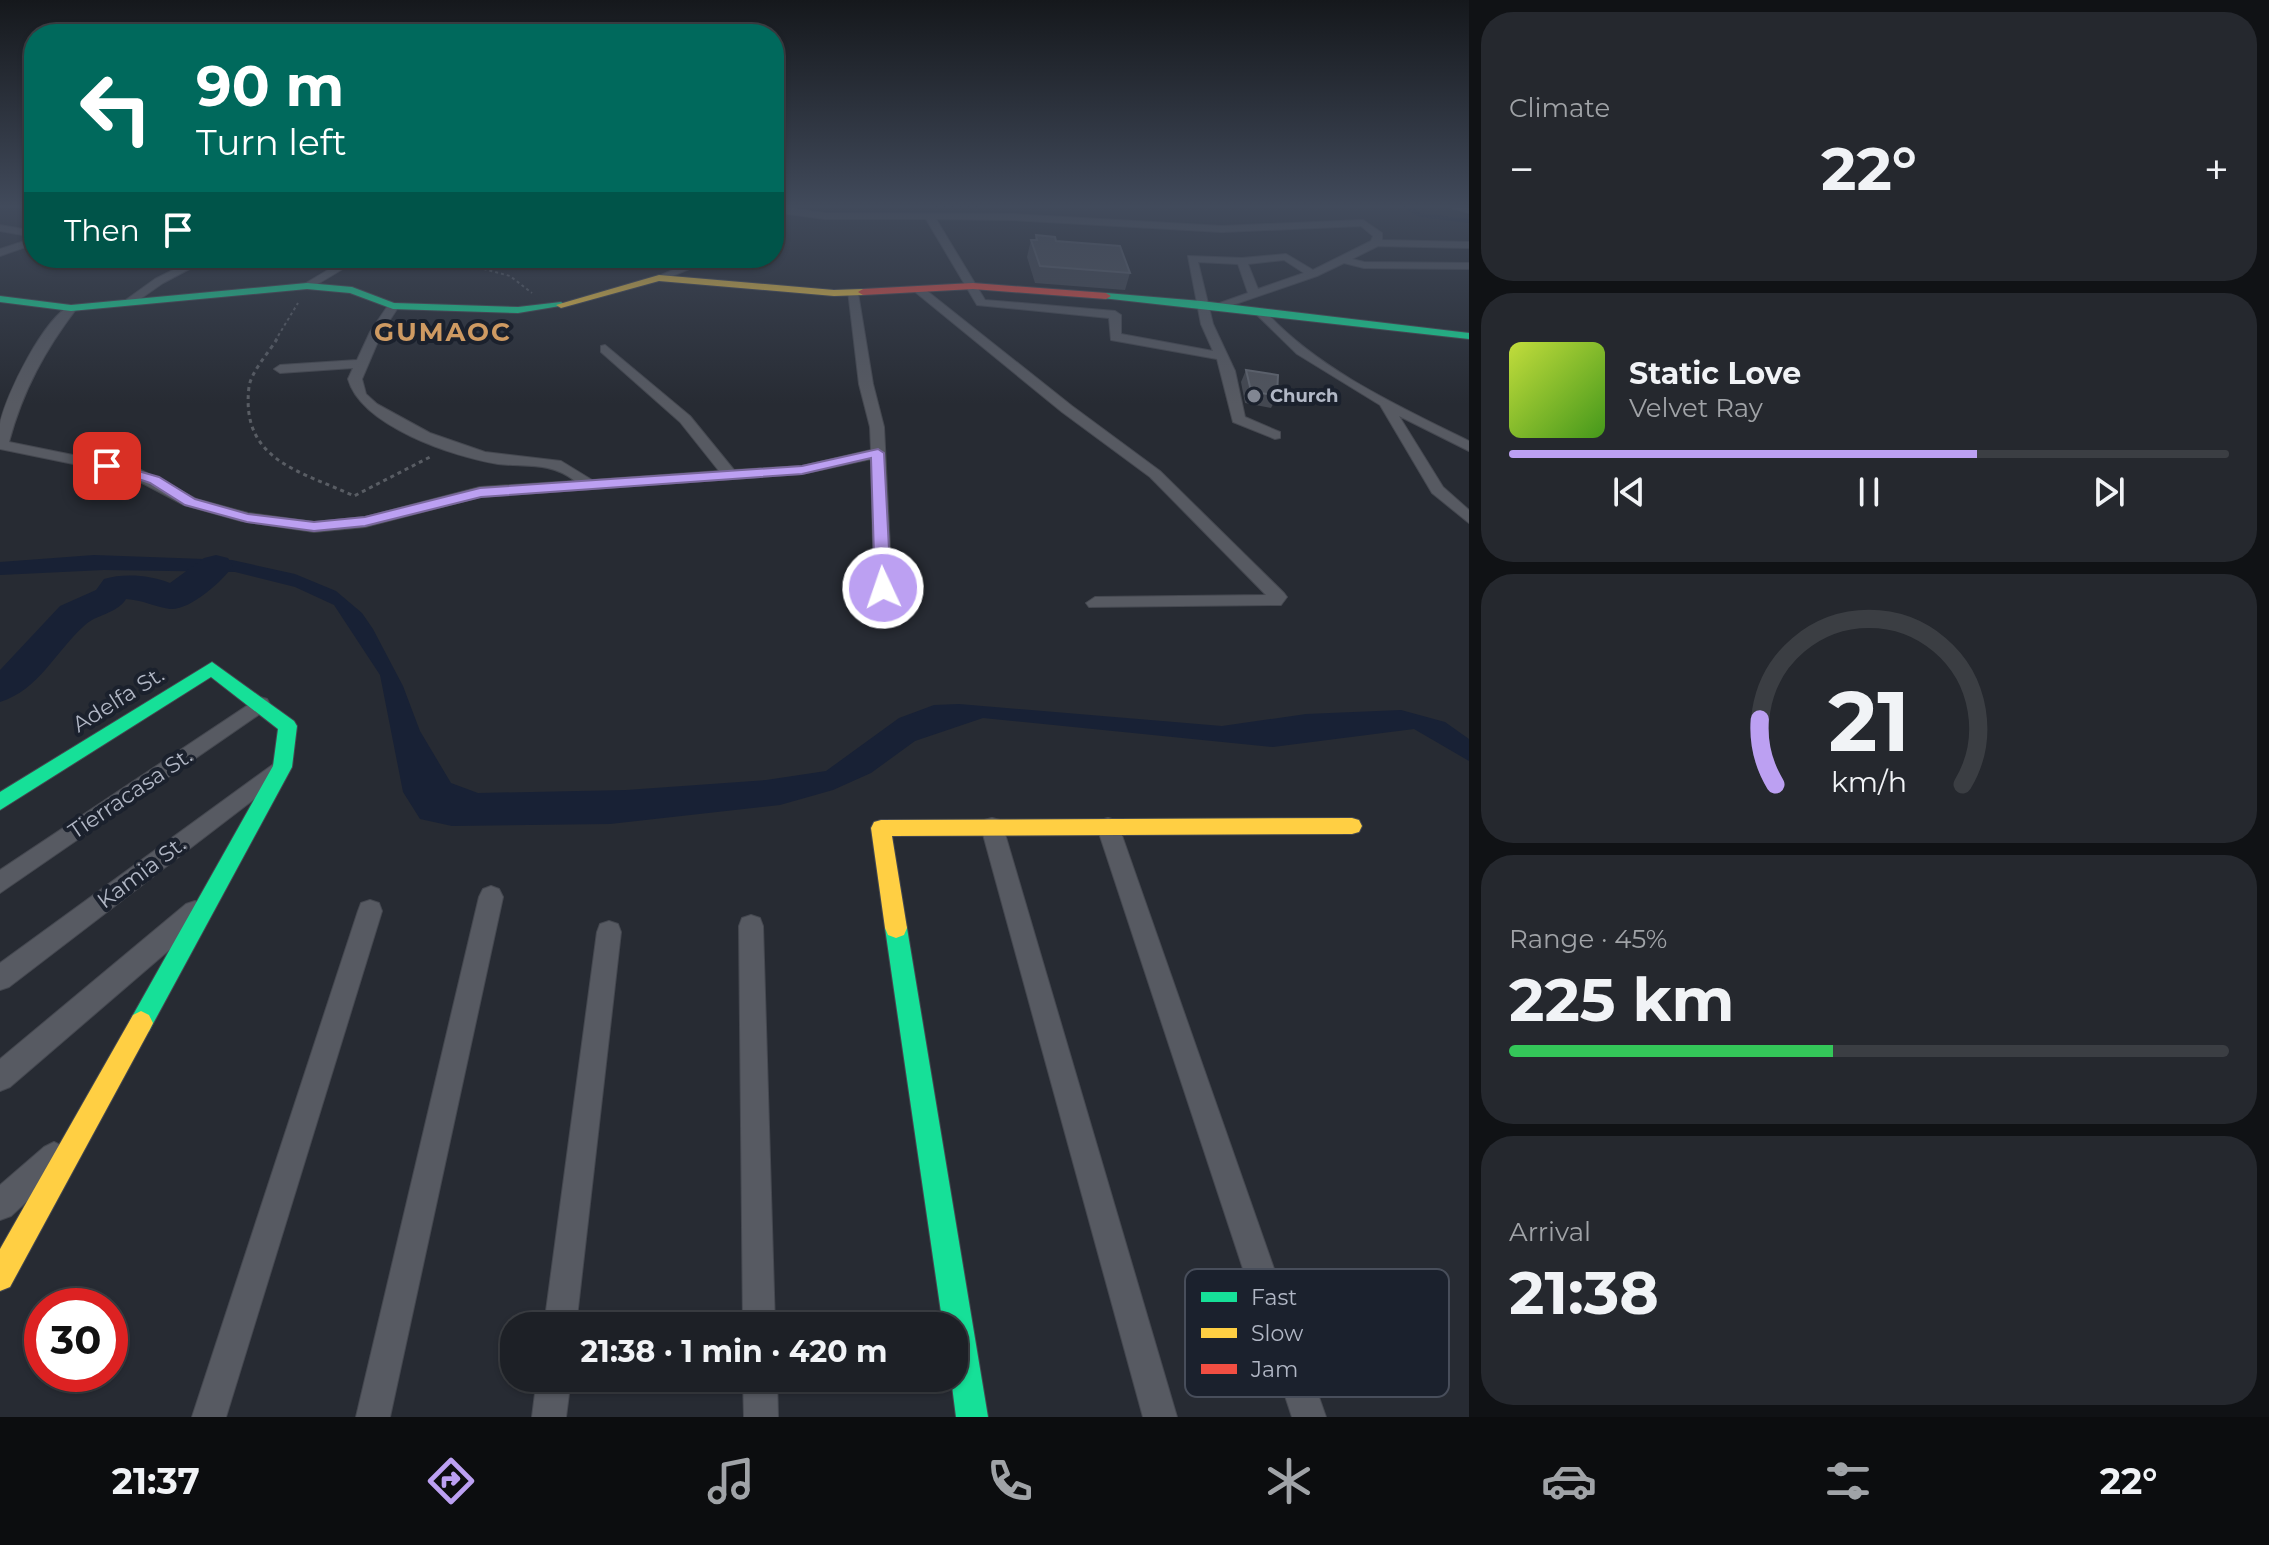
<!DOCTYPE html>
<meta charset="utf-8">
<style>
body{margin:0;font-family:Montserrat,sans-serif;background:#25282e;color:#f1f3f6;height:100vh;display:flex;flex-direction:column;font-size:30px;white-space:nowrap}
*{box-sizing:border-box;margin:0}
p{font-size:26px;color:#a0a3a7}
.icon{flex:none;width:44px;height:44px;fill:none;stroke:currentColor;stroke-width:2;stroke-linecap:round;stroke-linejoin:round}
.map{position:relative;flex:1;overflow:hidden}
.sheet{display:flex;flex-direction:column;gap:12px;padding:12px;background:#101215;width:800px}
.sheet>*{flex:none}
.top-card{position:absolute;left:24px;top:24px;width:760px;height:244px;border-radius:32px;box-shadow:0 2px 6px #0004,0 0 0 2px #3b3e43;background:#00695c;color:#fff;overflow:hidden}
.speed{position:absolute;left:24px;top:1288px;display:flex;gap:16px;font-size:40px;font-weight:700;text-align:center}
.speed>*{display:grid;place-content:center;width:104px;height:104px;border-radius:50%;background:#1d2026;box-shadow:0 2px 6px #0004,0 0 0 2px #3b3e43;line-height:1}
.speed .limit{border:12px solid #d22;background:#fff;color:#111}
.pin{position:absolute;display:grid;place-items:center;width:68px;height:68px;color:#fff;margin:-34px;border-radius:16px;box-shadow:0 4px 12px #0006}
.me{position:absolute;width:88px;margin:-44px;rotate:357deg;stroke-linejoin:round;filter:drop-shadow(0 0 6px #0008)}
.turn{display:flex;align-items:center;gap:28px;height:168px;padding:0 40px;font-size:36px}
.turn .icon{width:104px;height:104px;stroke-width:2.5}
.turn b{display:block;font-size:56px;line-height:68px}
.then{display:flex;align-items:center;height:76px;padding:0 40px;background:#0003;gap:16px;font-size:30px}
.big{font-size:60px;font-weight:700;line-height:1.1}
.sheet .widget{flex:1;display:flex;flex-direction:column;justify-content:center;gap:12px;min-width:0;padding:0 28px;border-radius:32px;background:#25282e}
.sheet .dial{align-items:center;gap:0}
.dial svg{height:208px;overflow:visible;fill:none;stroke:#3b3e43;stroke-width:7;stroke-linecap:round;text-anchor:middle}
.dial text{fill:#f1f3f6;stroke:none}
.song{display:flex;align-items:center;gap:24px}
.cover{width:96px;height:96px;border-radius:12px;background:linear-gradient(135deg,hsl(70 70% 55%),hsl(100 70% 35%))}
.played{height:8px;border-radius:4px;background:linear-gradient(90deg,#bca0f2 65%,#3b3e43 65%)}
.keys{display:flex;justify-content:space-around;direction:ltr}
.heat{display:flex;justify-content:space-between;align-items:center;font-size:44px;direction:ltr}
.charge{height:12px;border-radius:6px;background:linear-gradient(90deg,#34c759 45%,#3b3e43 0)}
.trip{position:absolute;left:500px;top:1312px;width:468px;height:80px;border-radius:32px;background:#1d2026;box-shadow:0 2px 6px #0004,0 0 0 2px #3b3e43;font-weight:700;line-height:80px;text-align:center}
.menu{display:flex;height:128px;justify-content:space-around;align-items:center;background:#0c0d0f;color:#a0a3a7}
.menu .icon{width:56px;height:56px}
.menu .on{color:#bca0f2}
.menu b{font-size:36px;color:#f1f3f6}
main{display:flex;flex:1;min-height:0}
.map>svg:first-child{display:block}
.water{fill:#182135}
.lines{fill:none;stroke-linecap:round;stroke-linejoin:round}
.stream{stroke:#182135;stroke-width:4}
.river{fill:#182135;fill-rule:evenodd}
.street-casing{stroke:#454850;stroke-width:2}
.fast-casing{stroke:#454850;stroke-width:2}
.slow-casing{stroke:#454850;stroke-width:2}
.jam-casing{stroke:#454850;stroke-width:2}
.path-far1{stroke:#595d64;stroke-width:2;stroke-dasharray:3 3;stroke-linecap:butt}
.path{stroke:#595d64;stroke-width:3;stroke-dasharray:4 4;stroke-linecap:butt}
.street{fill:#575a62;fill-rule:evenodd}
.fast{fill:#16e098;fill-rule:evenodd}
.slow{fill:#ffcf43;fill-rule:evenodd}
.jam{fill:#f24e42;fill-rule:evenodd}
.wall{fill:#444851}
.building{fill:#50545d;stroke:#5f646e;stroke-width:2}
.route{fill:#bca0f2;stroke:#7a689d;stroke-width:2}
.poi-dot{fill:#818692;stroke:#1b212d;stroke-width:3}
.labels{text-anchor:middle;stroke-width:8;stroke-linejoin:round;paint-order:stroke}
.far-poi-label{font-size:18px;font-weight:bold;fill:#b1b7c5;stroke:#1b212d;text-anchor:start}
.street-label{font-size:22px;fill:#b1b7c5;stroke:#1b212d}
.far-district-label{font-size:26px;font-weight:bold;letter-spacing:2px;fill:#ce9a62;stroke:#1b212d}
.key{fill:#1b212d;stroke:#484e5b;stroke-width:2}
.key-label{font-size:22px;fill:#b1b7c5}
</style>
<main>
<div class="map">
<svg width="1469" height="1417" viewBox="0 0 1469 1417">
<rect width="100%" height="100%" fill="#272b33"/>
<path class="water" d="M94,555l138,5 63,14 41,17 26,22 11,16 30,57 17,45 31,52 27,10 148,-3 140,-10 60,-9 73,-53 35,-13 25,-1 263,22 84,-12 95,-4 44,12 24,17v22l-55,-32 -141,18 -290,-29 -68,23 -44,32 -38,17 -53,15 -170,19 -158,2 -32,-7 -17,-27 -23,-117 -46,-70 -39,-18 -60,-15 -131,-2 -104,5v-13z"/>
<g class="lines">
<path class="stream" d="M932,205h46
M1404,205l16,10 49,6"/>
<path class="river" d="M216,555l12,3 5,8c-10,15 -44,45 -63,43 -15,-2 -27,-9 -44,-10 -9,15 -30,15 -42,27 -29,26 -45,64 -84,76v-32l60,-64 36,-16 8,-11c20,-6 46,-4 66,4l34,-25z"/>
<defs>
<path id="street" d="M1448,205l21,2v6l-20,-6z
M774,206l51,7 188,1 209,12 141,-6 19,13v7l87,2v6l-91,-2 -26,13 12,3 105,1v6l-105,-1 -20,-5 -27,13 -96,33 -4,-1v-4l31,-11 -10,-29 -40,-2 15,62 22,47 10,46 35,15v6l-5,1 -42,-17 -16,-63 -106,-19 -2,-22 -132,-13 -51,-86h-101l-51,-7zM936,219l77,1 209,12 139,-6 12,10 -2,5 -58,29 -27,-16 -44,4 -54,-2 13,68 12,27 -92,-17v-19l-6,-4 -130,-11zM1284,260l20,13 -46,16 -10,-25z
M0,225l34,6v6l-34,-6z
M34,238v6l-34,12v-7z
M197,258h13l-47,25 -30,21 -10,-2 32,-23z
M348,258h13l-50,30 -10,-2z
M701,258h14l-52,22 -9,-2z
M914,287h8l150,119 88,65 124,122 3,4 -6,8 -192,2 -3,-4 9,-6 171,-2 -116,-118 -88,-65 -148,-121z
M848,291l10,2 15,91 11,43 8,161 -9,6 -9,-6 -3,-129 -69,15 -322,23 -115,30 -51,5 -73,-11 -57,-16 -57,-30 -127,-26c0,-8 0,-18 0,-25 6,-30 44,-106 71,-119l6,3c-32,42 -54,82 -68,134l128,26 59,31 52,14 66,9 51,-5 115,-30 95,-6c-24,-19 -49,-14 -77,-17 -44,-7 -137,-38 -150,-85l5,-11 -73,5 -6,-4 6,-4 77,-5 13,-28 19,-28 4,-1 6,3 -17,26 -20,47 4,15 11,10 53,29 55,19 76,9 31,19 127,-9 -39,-49 -79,-70v-6l4,-1 85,71 44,54 68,-4 69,-16 -1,-23 -11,-43z
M1256,310h8c51,58 136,97 205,131v10l-70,-35 44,71 26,23v13l-37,-30 -52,-88 -83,-51 -41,-40z
M260,697l7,2 3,5 -3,5 -267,184v-23z
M275,763l8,2 3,6 -3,6 -274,210 -9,3v-27z
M992,818l8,2 3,7 174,590h-34l-162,-590 3,-7z
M1108,818l8,2 3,7 207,590h-34l-195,-590 3,-7z
M491,886l8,3 4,8 -113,520h-34l123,-520 4,-8z
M370,900l9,3 3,8 -156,506h-34l166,-506 3,-8z
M195,901l9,3 3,8 -3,8 -194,167 -10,4v-32l186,-155z
M751,915l9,3 3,8 12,400h-32l-4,-400 3,-8z
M609,921l9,3 3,8 -45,394h-32l53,-394 3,-8z
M54,1142l10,5 5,10 -5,10 -53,49 -11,4v-35l44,-38z
M537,1378h34l-5,39h-34z
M743,1378h34l1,39h-34z"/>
<path id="fast" d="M307,283l45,4 42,16 124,4 43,-5 5,3 -48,8 -125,-4 -43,-16 -43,-4 -236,22 -71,-9v-6l71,9z
M1106,293l95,8 268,32v6l-367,-41v-4z
M212,662l82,59 3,5 -5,41 -143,264 -8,4 -8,-4 -4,-8 4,-8 140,-249 5,-37 -67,-52 -211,133v-18z
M896,918l8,3 3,7 81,489h-32l-5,-39h3v-52h-11l-58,-398 3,-7z"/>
<path id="slow" d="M659,275l175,15 29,-1 5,3 -5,3 -29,1 -175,-15 -98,27 -5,-3z
M1352,818l7,2 3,6 -3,6 -7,2 -460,2 15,92 -3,7 -8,3 -8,-3 -3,-7 -14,-100 3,-6 7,-2z
M141,1011l8,4 4,8 -4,8 -139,256 -10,4v-42l133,-234z"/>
<path id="jam" d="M973,283l133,10 5,3 -5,3 -133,-10 -110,6 -5,-3 5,-3z"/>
</defs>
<use href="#street" class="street-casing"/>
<use href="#fast" class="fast-casing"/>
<use href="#slow" class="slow-casing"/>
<use href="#jam" class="jam-casing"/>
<path class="path-far1" d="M443,258l67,18 22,17
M275,341l23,-38"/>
<path class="path" d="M277,339c-8,13 -26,33 -28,48 -9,74 52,84 105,109l76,-39"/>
<use href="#street" class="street"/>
<use href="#fast" class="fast"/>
<use href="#slow" class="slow"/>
<use href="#jam" class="jam"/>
</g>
<path class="wall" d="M1036,235l20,6 74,32 -5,17 -90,-7 -8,-26 4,-17h4z
M1246,370l31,26 -6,12 -26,-5 -4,-21z"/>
<path class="building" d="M1036,235l19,2 1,4 64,5 10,27 -90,-7 -9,-26h6z
M1246,370l32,5 -1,21 -26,-5z"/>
<linearGradient id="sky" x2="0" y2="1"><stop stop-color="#15181c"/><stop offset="0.51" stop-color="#414a5b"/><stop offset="1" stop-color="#414a5b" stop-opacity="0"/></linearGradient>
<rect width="1469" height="404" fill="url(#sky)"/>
<path class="route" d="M878,449l6,4 7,135 -8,5 -8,-5 -4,-130 -69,16 -321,23 -116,29 -51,5 -67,-9 -62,-17 -35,-22 -49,-17 6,-4 52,15 36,22 53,15 66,8 51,-5 115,-29 322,-22z"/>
<circle class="poi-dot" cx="1254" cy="396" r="8"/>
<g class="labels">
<g class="far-poi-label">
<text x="1270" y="402">Church</text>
</g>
<g class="street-label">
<text transform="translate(118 699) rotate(-32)" y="8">Adelfa St.</text>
<text transform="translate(130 793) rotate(-34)" y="8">Tierracasa St.</text>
<text transform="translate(141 872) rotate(-37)" y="8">Kamia St.</text>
</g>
<g class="far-district-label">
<text x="443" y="341">GUMAOC</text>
</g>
</g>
<rect x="1185" y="1269" width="264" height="128" rx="12" class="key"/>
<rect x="1201" y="1292" width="36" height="10" fill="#16e098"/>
<rect x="1201" y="1328" width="36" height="10" fill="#ffcf43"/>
<rect x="1201" y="1364" width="36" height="10" fill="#f24e42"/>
<g class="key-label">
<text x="1251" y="1305">Fast</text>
<text x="1251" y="1341">Slow</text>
<text x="1251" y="1377">Jam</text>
</g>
</svg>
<div class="speed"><div class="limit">30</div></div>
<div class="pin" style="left:107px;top:466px;background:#d93025"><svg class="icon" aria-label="arrive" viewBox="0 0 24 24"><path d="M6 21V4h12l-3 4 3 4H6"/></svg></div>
<svg class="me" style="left:883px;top:588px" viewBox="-20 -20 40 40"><circle r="17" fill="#bca0f2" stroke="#fff" stroke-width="3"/><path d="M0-11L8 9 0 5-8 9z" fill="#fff"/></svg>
<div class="trip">21:38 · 1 min · 420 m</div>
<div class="top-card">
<div class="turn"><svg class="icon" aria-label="left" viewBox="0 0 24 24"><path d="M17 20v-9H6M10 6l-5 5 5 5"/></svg><div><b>90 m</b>Turn left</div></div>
<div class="then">Then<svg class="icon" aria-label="arrive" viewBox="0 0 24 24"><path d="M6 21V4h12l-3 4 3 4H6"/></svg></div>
</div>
</div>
<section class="sheet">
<div class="widget"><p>Climate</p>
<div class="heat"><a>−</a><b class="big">22°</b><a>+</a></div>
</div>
<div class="widget">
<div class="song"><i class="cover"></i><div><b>Static Love</b><p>Velvet Ray</p></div></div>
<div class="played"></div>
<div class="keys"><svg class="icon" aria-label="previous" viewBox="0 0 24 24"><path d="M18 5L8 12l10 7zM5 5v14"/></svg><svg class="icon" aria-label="pause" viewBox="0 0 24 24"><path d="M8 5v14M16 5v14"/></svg><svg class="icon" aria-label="next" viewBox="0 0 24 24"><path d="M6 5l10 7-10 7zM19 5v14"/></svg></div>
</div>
<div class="widget dial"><svg viewBox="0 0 100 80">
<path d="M14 69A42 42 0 1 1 86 69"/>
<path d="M14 69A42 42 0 0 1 8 44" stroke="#bca0f2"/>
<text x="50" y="56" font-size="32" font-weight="700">21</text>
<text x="50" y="72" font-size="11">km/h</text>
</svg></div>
<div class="widget"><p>Range · 45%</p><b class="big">225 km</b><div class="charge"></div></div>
<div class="widget"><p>Arrival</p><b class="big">21:38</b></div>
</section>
</main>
<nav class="menu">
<b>21:37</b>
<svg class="icon on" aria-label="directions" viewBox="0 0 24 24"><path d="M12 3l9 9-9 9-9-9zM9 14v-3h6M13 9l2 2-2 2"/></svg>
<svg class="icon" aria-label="music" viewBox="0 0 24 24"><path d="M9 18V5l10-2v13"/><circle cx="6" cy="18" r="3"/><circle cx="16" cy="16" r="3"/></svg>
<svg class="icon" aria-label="phone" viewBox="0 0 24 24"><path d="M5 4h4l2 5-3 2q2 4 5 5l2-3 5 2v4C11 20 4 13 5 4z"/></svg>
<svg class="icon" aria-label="climate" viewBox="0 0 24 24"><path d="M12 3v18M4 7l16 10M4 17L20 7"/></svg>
<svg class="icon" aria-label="car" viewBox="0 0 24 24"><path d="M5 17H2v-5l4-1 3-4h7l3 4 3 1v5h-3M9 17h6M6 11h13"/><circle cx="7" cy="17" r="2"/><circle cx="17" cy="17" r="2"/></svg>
<svg class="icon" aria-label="filters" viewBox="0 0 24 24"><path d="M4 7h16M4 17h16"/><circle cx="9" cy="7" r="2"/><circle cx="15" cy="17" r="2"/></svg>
<b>22°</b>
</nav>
